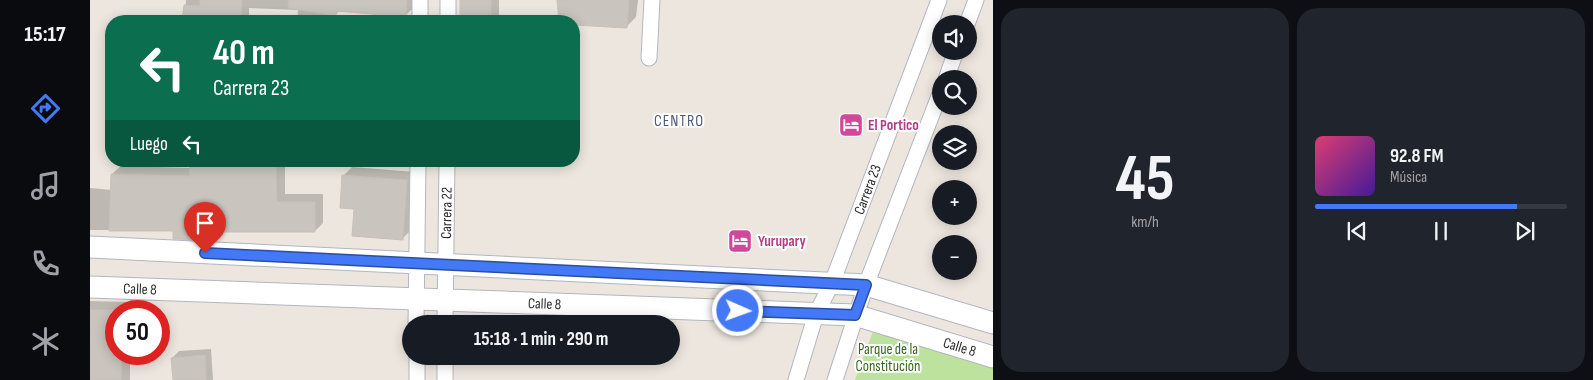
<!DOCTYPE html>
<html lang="es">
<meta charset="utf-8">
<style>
body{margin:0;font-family:"Sofia Sans Condensed",sans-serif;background:#20242c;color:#f1f3f6;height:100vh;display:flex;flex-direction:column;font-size:19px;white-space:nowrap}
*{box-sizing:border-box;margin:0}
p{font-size:16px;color:#9ea1a6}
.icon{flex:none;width:28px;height:28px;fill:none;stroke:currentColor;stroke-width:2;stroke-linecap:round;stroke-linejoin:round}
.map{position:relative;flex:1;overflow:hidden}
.panel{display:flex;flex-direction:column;gap:8px;padding:8px;background:#0d0f14;width:600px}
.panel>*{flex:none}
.guide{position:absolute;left:15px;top:15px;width:475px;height:152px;border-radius:20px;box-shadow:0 2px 12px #0003;background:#0b6e4f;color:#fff;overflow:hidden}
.fabs{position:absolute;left:842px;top:15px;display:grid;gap:10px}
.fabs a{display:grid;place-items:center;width:45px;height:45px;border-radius:50%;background:#171b24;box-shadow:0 2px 12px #0003;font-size:25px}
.speed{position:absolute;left:15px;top:300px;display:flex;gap:10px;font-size:25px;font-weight:700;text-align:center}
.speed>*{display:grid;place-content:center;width:65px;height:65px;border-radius:50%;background:#171b24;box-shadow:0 2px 12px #0003;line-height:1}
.speed .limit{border:8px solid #d22;background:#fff;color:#111}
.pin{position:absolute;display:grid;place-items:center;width:42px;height:42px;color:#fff;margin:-51px -21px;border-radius:50% 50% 50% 0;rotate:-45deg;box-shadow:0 0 5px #0007}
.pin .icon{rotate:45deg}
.me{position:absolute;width:55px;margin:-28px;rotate:92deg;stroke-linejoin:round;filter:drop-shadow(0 0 4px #0008)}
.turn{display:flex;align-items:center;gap:18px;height:105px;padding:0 25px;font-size:22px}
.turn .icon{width:65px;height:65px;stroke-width:2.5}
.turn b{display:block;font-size:35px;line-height:42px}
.then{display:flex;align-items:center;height:48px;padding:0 25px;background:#0003;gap:10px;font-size:19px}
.panel .widget{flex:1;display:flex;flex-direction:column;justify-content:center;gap:8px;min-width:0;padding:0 18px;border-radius:20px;background:#20242c}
.panel .dial{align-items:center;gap:0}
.dial b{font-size:65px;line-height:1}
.song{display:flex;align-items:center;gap:15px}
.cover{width:60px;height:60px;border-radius:8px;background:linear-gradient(135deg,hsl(340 70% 55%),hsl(260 70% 35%))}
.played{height:5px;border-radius:2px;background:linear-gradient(90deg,#4378f6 80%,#363941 80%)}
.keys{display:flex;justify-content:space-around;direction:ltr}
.panel .tiles{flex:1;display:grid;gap:8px;grid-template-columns:repeat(2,1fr)}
.trip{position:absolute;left:312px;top:315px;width:278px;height:50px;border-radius:25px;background:#171b24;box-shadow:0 2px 12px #0003;font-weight:700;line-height:50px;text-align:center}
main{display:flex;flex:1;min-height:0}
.menu{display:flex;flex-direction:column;width:90px;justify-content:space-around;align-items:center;background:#090b0e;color:#9ea1a6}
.menu .icon{width:35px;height:35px}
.menu .selected{color:#4378f6}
.menu b{font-size:22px;color:#f1f3f6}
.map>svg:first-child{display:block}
.green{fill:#bce29d}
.shadow{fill:#0003}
.building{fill:#c9c4bd;stroke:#c9c1b8}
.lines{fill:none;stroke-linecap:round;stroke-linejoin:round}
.street-casing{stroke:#b2b6bf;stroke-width:17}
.secondary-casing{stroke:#b2b6bf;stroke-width:23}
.street{stroke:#fff;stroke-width:15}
.secondary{stroke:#fff;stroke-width:21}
.route-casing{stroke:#2c4ea0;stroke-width:12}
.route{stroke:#4378f6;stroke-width:9}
.labels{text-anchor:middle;stroke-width:4;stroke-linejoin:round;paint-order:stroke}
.hotel-label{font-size:15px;font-weight:bold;fill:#b23c85;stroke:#fff;text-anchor:start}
.street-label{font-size:15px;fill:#2c2c2c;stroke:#fff}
.park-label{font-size:15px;fill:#34691c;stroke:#fff}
.neighbourhood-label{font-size:16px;letter-spacing:1px;fill:#4d5a7c;stroke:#fff}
</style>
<main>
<nav class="menu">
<b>15:17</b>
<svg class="icon selected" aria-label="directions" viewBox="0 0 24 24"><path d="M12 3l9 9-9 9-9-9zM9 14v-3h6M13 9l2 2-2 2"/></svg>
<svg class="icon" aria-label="music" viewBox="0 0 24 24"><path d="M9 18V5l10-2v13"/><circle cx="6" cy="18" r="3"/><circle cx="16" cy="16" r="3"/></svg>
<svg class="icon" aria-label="phone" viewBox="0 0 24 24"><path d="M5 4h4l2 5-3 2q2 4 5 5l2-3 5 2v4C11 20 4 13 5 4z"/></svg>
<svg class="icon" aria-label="climate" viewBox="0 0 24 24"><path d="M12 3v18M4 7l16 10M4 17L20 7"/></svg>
</nav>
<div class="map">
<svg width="903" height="380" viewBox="0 0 903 380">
<rect width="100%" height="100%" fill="#ede6df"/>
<path class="green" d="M784,329l119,39v12h-138z"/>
<path class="shadow" d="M96,0h229l-1,7 -8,8 -66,-5 -4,4 -1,7h-38l1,-11 -49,-2v13h-65z
M371,0h38v21h-38z
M468,0h80l-2,17 -10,10 -66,-6z
M101,161h94v33h38v29l-8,8 -97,-1 -8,9 -36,-9h-84v-42l22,2v-16l9,-8 70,2z
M262,167l63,5 -4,58 -8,8 -48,-30 -12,-32z
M0,301l41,1v9h-15v43h14v26h-40z
M121,349l2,31h-39l-2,-22 7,-7z"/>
<path class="building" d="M110,0h42l-1,21h-59l2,-16 16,1z
M199,0h118l-1,17 -70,-6v5l-48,-8z
M370,0h31v21h-31z
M467,0h72l-2,28 -53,-3v-4h-15z
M100,161h86l1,41h38v30h-105v8l-37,-1v-8h-64l2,-57 78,2z
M252,175l65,5 -4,60 -51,-4 2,-27 -14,-1z
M0,310h26v44h6l-1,26h-31z
M115,355l1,25h-33l-2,-22z"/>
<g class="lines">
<defs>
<g id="street">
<path d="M330,21v-21"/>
<path d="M358,21v-21"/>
<path d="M877,24l9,-24"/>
<path d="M559,58l3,-58"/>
<path d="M856,79l10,-28"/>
<path d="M326,324l2,-163"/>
<path id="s1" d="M355,324l2,-163"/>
<path d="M327,356v24"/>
<path d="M355,380v-24"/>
<path id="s2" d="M706,380l20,-66 16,-31 107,-283"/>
<path d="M745,380l31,-95 75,-194"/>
</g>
<g id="secondary">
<path d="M0,247l776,38 127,38"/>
<path id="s3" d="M0,287l765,28 138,42"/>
</g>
</defs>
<use href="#street" class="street-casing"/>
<use href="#secondary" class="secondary-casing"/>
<use href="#street" class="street"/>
<use href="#secondary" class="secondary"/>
</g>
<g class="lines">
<defs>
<path id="route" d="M115,253l661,32 -11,30 -117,-4"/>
</defs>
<use href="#route" class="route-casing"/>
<use href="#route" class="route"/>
</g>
<defs>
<symbol id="hotel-square" viewBox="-11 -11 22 22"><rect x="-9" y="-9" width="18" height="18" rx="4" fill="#d1479c" stroke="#fff"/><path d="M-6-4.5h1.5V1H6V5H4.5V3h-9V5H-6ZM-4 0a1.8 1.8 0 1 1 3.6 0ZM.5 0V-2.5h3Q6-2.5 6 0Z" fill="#fff"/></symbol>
</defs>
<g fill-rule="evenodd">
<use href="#hotel-square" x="747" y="111" width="28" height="28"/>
<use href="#hotel-square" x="636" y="227" width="28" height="28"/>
</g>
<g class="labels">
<g class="hotel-label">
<text x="778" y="130">El Portico</text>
<text x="668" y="246">Yurupary</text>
</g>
<g class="street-label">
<text dy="5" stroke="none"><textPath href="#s2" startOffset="204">Carrera 23</textPath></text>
<text dy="5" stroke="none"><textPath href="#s1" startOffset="111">Carrera 22</textPath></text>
<text dy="5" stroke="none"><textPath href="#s3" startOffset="50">Calle 8</textPath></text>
<text dy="5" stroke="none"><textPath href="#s3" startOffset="455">Calle 8</textPath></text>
<text dy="5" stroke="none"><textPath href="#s3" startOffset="875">Calle 8</textPath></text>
</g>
<g class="park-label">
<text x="798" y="354">Parque de la<tspan x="798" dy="17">Constitución</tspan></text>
</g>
<g class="neighbourhood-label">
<text x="589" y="126">CENTRO</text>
</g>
</g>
</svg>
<div class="fabs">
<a><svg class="icon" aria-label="sound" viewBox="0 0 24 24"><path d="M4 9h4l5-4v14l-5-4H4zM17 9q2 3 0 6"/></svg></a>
<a><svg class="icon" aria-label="search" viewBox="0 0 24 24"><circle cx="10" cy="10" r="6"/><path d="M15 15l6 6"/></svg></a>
<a><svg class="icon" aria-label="layers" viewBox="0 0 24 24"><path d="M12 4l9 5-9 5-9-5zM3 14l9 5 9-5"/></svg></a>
<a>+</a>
<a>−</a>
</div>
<div class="speed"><div class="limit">50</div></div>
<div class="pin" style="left:115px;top:253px;background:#d93025"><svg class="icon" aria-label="arrive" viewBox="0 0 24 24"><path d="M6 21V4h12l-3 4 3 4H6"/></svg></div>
<svg class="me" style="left:648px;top:311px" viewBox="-20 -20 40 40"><circle r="17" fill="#4378f6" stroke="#fff" stroke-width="3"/><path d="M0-11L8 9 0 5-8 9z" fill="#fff"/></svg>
<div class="trip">15:18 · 1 min · 290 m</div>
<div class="guide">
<div class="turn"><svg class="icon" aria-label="left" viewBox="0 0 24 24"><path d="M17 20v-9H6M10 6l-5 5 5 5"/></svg><div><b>40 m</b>Carrera 23</div></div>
<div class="then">Luego<svg class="icon" aria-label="left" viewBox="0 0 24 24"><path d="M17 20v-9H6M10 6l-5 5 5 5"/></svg></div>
</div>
</div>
<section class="panel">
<div class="tiles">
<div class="widget dial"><b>45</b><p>km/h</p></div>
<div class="widget">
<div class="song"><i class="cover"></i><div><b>92.8 FM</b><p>Música</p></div></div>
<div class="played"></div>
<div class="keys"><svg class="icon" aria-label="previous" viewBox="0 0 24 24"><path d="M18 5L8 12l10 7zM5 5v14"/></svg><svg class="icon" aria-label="pause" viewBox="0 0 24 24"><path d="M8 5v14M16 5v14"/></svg><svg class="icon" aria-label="next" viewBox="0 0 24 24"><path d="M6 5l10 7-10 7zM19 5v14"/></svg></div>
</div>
</div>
</section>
</main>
